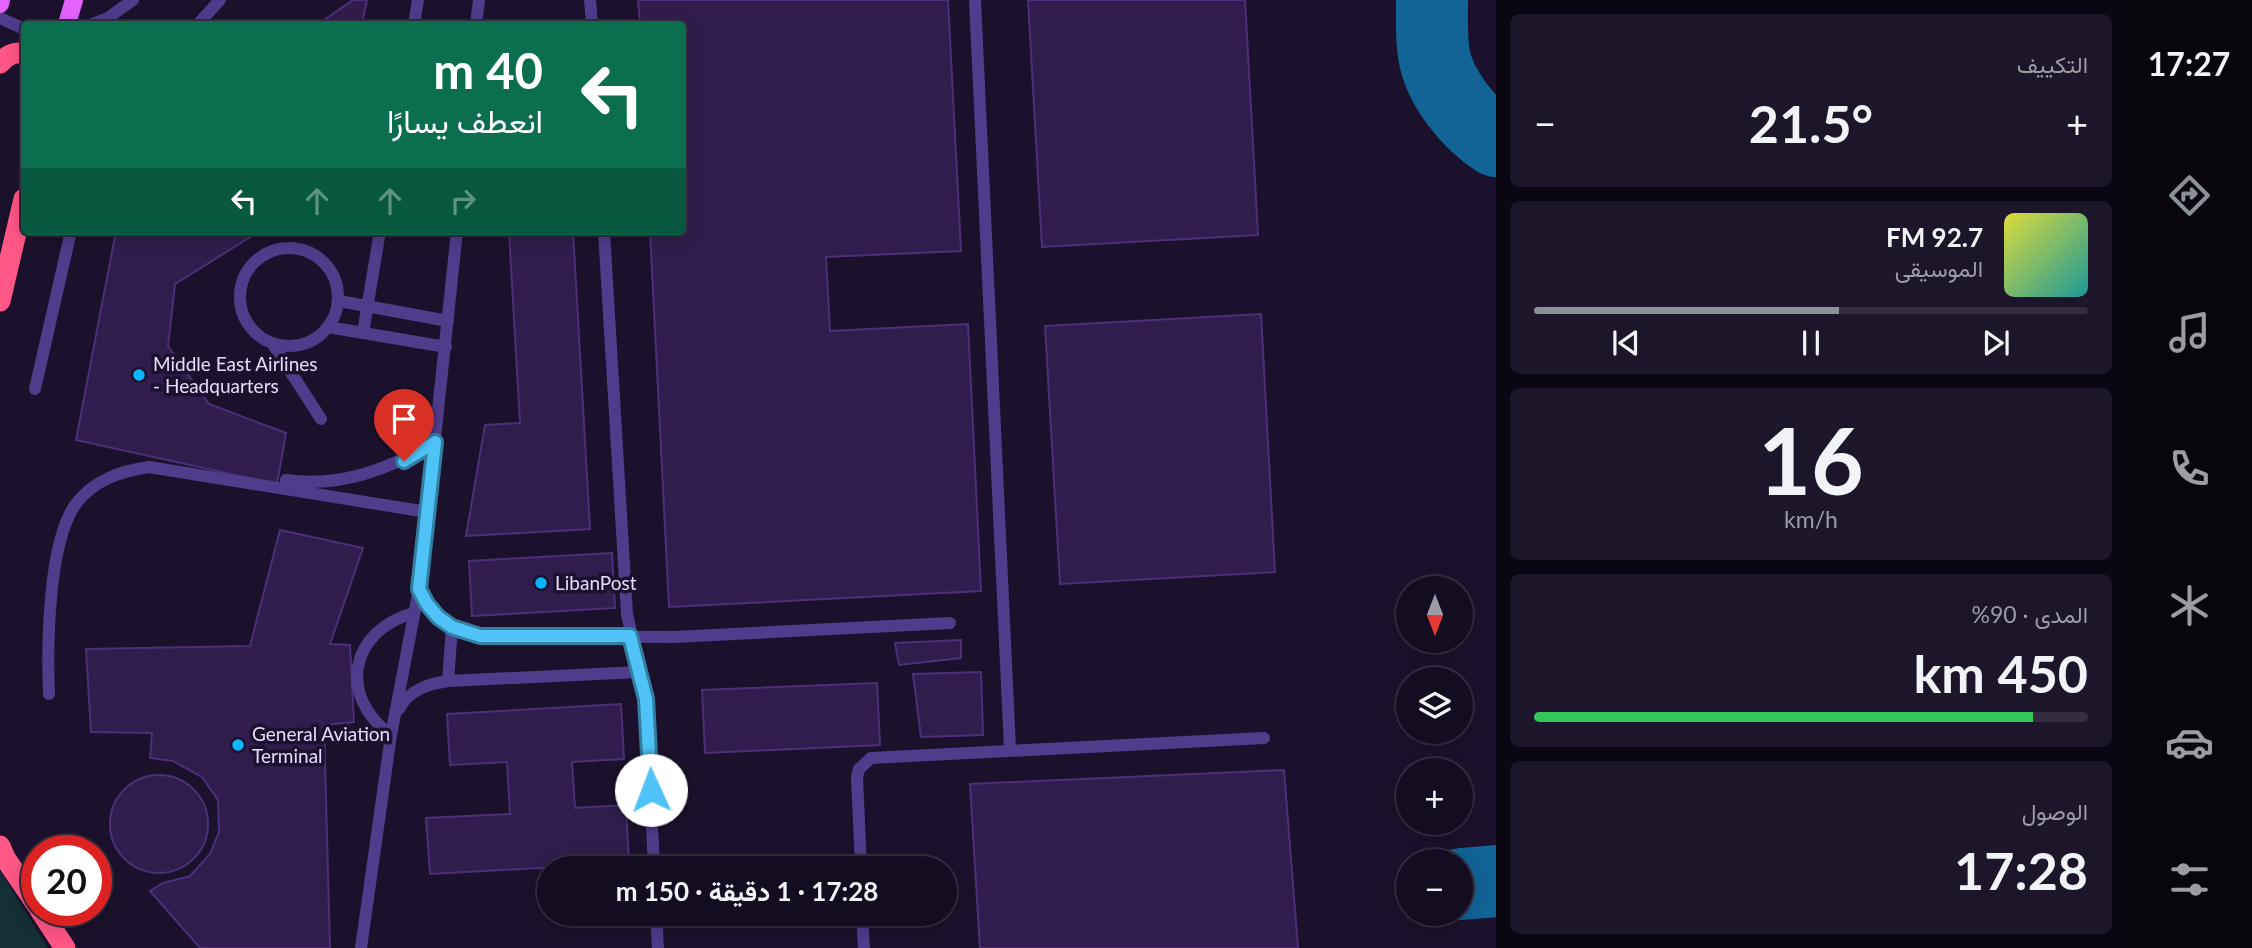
<!DOCTYPE html>
<html lang="ar">
<meta charset="utf-8">
<style>
body{margin:0;font-family:Lato,Vazirmatn,sans-serif;background:#1d162a;color:#f1f3f6;direction:rtl;height:100vh;display:flex;flex-direction:column;font-size:26px;white-space:nowrap}
*{box-sizing:border-box;margin:0}
p{font-size:23px;color:#9d9ca5}
.icon{flex:none;width:38px;height:38px;fill:none;stroke:currentColor;stroke-width:2;stroke-linecap:round;stroke-linejoin:round}
.map{position:relative;flex:1;overflow:hidden;direction:ltr}
.sheet{display:flex;flex-direction:column;gap:14px;padding:14px;background:#0b0712;width:630px}
.sheet>*{flex:none}
.hud{position:absolute;left:21px;top:21px;width:665px;height:214px;border-radius:7px;box-shadow:0 4px 18px #0003,0 0 0 2px #332d3f;direction:rtl;background:#0b6e4f;color:#fff;overflow:hidden}
.needle{width:46px;rotate:180deg}
.tools{position:absolute;left:1396px;top:576px;display:grid;gap:14px}
.tools a{display:grid;place-items:center;width:77px;height:77px;border-radius:50%;background:#140d21;box-shadow:0 4px 18px #0003,0 0 0 2px #332d3f;font-size:35px}
.speed{position:absolute;left:21px;top:835px;display:flex;gap:14px;font-size:35px;font-weight:700;text-align:center}
.speed>*{display:grid;place-content:center;width:91px;height:91px;border-radius:50%;background:#140d21;box-shadow:0 4px 18px #0003,0 0 0 2px #332d3f;line-height:1}
.speed .limit{border:10px solid #d22;background:#fff;color:#111}
.pin{position:absolute;display:grid;place-items:center;width:60px;height:60px;color:#fff;margin:-72px -30px;border-radius:50% 50% 50% 0;rotate:-45deg;box-shadow:0 0 7px #0007}
.pin .icon{rotate:45deg}
.me{position:absolute;width:77px;margin:-38px;rotate:358deg;stroke-linejoin:round;filter:drop-shadow(0 0 5px #0008)}
.turn{display:flex;align-items:center;gap:24px;height:147px;padding:0 28px;font-size:32px}
.turn .icon{width:91px;height:91px;stroke-width:2.5}
.turn b{display:block;font-size:49px;line-height:60px}
.lanes{display:flex;align-items:center;height:66px;padding:0 28px;background:#0003;justify-content:center;gap:35px;direction:ltr}
.lanes .off{opacity:.35}
.big{font-size:52px;font-weight:700;line-height:1.1}
.sheet .widget{flex:1;display:flex;flex-direction:column;justify-content:center;gap:10px;min-width:0;padding:0 24px;border-radius:10px;background:#1d162a}
.sheet .dial{align-items:center;gap:0}
.dial b{font-size:91px;line-height:1}
.song{display:flex;align-items:center;gap:21px}
.cover{width:84px;height:84px;border-radius:10px;background:linear-gradient(135deg,hsl(60 70% 55%),hsl(180 70% 35%))}
.played{height:7px;border-radius:4px;background:linear-gradient(90deg,#8c9099 55%,#332d3f 55%)}
.keys{display:flex;justify-content:space-around;direction:ltr}
.heat{display:flex;justify-content:space-between;align-items:center;font-size:38px;direction:ltr}
.charge{height:10px;border-radius:5px;background:linear-gradient(90deg,#34c759 90%,#332d3f 0)}
.trip{position:absolute;left:537px;top:856px;width:420px;height:70px;border-radius:35px;background:#140d21;box-shadow:0 4px 18px #0003,0 0 0 2px #332d3f;font-weight:700;line-height:70px;text-align:center;direction:rtl}
main{display:flex;flex:1;min-height:0}
.dock{display:flex;flex-direction:column;width:126px;justify-content:space-around;align-items:center;background:#08050d;color:#9d9ca5}
.dock .icon{width:49px;height:49px}
.dock .active{color:#8c9099}
.dock b{font-size:32px;color:#f1f3f6}
.map>svg:first-child{display:block}
.green{fill:#143036}
.lines{fill:none;stroke-linecap:round;stroke-linejoin:round}
.taxiway{stroke:#126396;stroke-width:72}
.building{fill:#301d4d;stroke:#4c2f79;stroke-width:2}
.lane{stroke:#4f3c8b;stroke-width:12}
.primary{stroke:#e463ff;stroke-width:18}
.highway{stroke:#ff5786;stroke-width:21}
.route-casing{stroke:#337fa1;stroke-width:18}
.route{stroke:#4fc3f7;stroke-width:12}
.poi-dot{fill:#08b5ff;stroke:#1b112c;stroke-width:2.5}
.labels{text-anchor:middle;stroke-width:7;stroke-linejoin:round;paint-order:stroke}
.poi-label{font-size:19px;fill:#e7dcff;stroke:#1b112c;text-anchor:start}
</style>
<main>
<nav class="dock">
<b>17:27</b>
<svg class="icon active" aria-label="directions" viewBox="0 0 24 24"><path d="M12 3l9 9-9 9-9-9zM9 14v-3h6M13 9l2 2-2 2"/></svg>
<svg class="icon" aria-label="music" viewBox="0 0 24 24"><path d="M9 18V5l10-2v13"/><circle cx="6" cy="18" r="3"/><circle cx="16" cy="16" r="3"/></svg>
<svg class="icon" aria-label="phone" viewBox="0 0 24 24"><path d="M5 4h4l2 5-3 2q2 4 5 5l2-3 5 2v4C11 20 4 13 5 4z"/></svg>
<svg class="icon" aria-label="climate" viewBox="0 0 24 24"><path d="M12 3v18M4 7l16 10M4 17L20 7"/></svg>
<svg class="icon" aria-label="car" viewBox="0 0 24 24"><path d="M5 17H2v-5l4-1 3-4h7l3 4 3 1v5h-3M9 17h6M6 11h13"/><circle cx="7" cy="17" r="2"/><circle cx="17" cy="17" r="2"/></svg>
<svg class="icon" aria-label="filters" viewBox="0 0 24 24"><path d="M4 7h16M4 17h16"/><circle cx="9" cy="7" r="2"/><circle cx="15" cy="17" r="2"/></svg>
</nav>
<section class="sheet">
<div class="widget"><p>التكييف</p>
<div class="heat"><a>−</a><b class="big">21.5°</b><a>+</a></div>
</div>
<div class="widget">
<div class="song"><i class="cover"></i><div><b>92.7 FM</b><p>الموسيقى</p></div></div>
<div class="played"></div>
<div class="keys"><svg class="icon" aria-label="previous" viewBox="0 0 24 24"><path d="M18 5L8 12l10 7zM5 5v14"/></svg><svg class="icon" aria-label="pause" viewBox="0 0 24 24"><path d="M8 5v14M16 5v14"/></svg><svg class="icon" aria-label="next" viewBox="0 0 24 24"><path d="M6 5l10 7-10 7zM19 5v14"/></svg></div>
</div>
<div class="widget dial"><b>16</b><p>km/h</p></div>
<div class="widget"><p>المدى · 90%</p><b class="big">450 km</b><div class="charge"></div></div>
<div class="widget"><p>الوصول</p><b class="big">17:28</b></div>
</section>
<div class="map">
<svg width="1496" height="948" viewBox="0 0 1496 948">
<rect width="100%" height="100%" fill="#1b112c"/>
<path class="green" d="M0,871l48,77h-48z"/>
<g class="lines">
<path class="taxiway" d="M1432,0c0,18 -1,37 2,55 6,33 34,68 62,86
M1461,884l35,-3"/>
</g>
<path class="building" d="M353,0h14l-5,24h-44z
M638,0h310l13,251 -135,6 4,74 138,-7 13,267 -312,16 -19,-376h32v-207h-42z
M1028,0h217l13,235 -216,12z
M116,231h144l-85,53 -7,62 41,58 77,29 -9,51 -201,-44z
M509,231h64l17,298 -124,7 19,-111 35,-2z
M1261,314l14,258 -215,12 -15,-258z
M280,530l83,18 -33,96 20,1 4,77 -30,3 6,223h-130l-50,-57 13,-8 27,-7 20,-22 9,-22 -1,-32 -16,-23 -29,-16 -23,-3 2,-25 -61,-1 -5,-83 164,-3z
M612,553l3,55 -143,8 -3,-55z
M961,640v18l-62,7 -4,-22z
M981,672l2,63 -62,2 -8,-63z
M877,683l3,62 -175,8 -3,-63z
M621,704l3,55 -52,3 3,46 51,-3 3,58 -199,11 -4,-56 84,-4 -3,-52 -57,3 -3,-51z
M1284,770l14,178h-318l-10,-164z
M110 824a49 49 0 1 1 98 0a49 49 0 1 1-98 0Z"/>
<g class="lines">
<path class="lane" d="M590,0l2,24
M975,0l35,749
M0,18l24,11
M92,24l16,-6 25,-18
M198,24l22,-24
M414,24l4,-24
M476,24l3,-24
M604,231l23,383 19,85 8,169
M240 297a49 49 0 1 1 98 0a49 49 0 1 1-98 0Z
M339,301l109,20
M328,327l118,20
M363,333l17,-102
M272,343l49,76
M35,389l36,-158
M286,480c54,8 103,-11 149,-38
M419,589c14,26 31,40 61,47l195,1 275,-14
M448,681l4,-54
M49,694c-2,-47 -1,-150 26,-189 18,-25 46,-34 74,-38l278,45
M399,709c10,-19 29,-25 49,-28l192,-9
M391,735c-54,-39 -41,-105 23,-122
M861,868l-4,-91 2,-8 12,-11 393,-20
M656,914l2,34
M862,914l2,34
M361,948l30,-213 28,-146 38,-358"/>
<path class="primary" d="M0,4l1,-4
M67,24l7,-24"/>
<path class="highway" d="M0,63c7,-8 14,-11 24,-10
M0,301l24,-102
M0,846l5,12 32,47
M40,910l25,38"/>
</g>
<g class="lines">
<defs>
<path id="route" d="M404,461l31,-19 -16,147 8,15 11,13 14,10 28,9h150l16,63 5,91"/>
</defs>
<use href="#route" class="route-casing"/>
<use href="#route" class="route"/>
</g>
<g class="poi-dot">
<circle cx="139" cy="375" r="7"/>
<circle cx="541" cy="583" r="7"/>
<circle cx="238" cy="745" r="7"/>
</g>
<g class="labels">
<g class="poi-label">
<text x="153" y="371">Middle East Airlines<tspan x="153" dy="22">- Headquarters</tspan></text>
<text x="555" y="590">LibanPost</text>
<text x="252" y="741">General Aviation<tspan x="252" dy="22">Terminal</tspan></text>
</g>
</g>
</svg>
<div class="tools">
<a><svg class="needle" viewBox="-14 -14 28 28"><path d="M0-13l5 13h-10z" fill="#e53935"/><path d="M0 13l5-13h-10z" fill="#9d9ca5"/></svg></a>
<a><svg class="icon" aria-label="layers" viewBox="0 0 24 24"><path d="M12 4l9 5-9 5-9-5zM3 14l9 5 9-5"/></svg></a>
<a>+</a>
<a>−</a>
</div>
<div class="speed"><div class="limit">20</div></div>
<div class="pin" style="left:404px;top:461px;background:#d93025"><svg class="icon" aria-label="arrive" viewBox="0 0 24 24"><path d="M6 21V4h12l-3 4 3 4H6"/></svg></div>
<svg class="me" style="left:651px;top:790px" viewBox="-20 -20 40 40"><circle r="19" fill="#fff"/><path d="M0-13L10 11 0 6-10 11z" fill="#4fc3f7"/></svg>
<div class="trip">17:28 · 1 دقيقة · 150 m</div>
<div class="hud">
<div class="turn"><svg class="icon" aria-label="left" viewBox="0 0 24 24"><path d="M17 20v-9H6M10 6l-5 5 5 5"/></svg><div><b>40 m</b>انعطف يسارًا</div></div>
<div class="lanes"><svg class="icon" aria-label="left" viewBox="0 0 24 24"><path d="M17 20v-9H6M10 6l-5 5 5 5"/></svg><svg class="icon off" aria-label="ahead" viewBox="0 0 24 24"><path d="M12 20V5M6 11l6-6 6 6"/></svg><svg class="icon off" aria-label="ahead" viewBox="0 0 24 24"><path d="M12 20V5M6 11l6-6 6 6"/></svg><svg class="icon off" aria-label="right" viewBox="0 0 24 24"><path d="M7 20v-9h11M14 6l5 5-5 5"/></svg></div>
</div>
</div>
</main>
